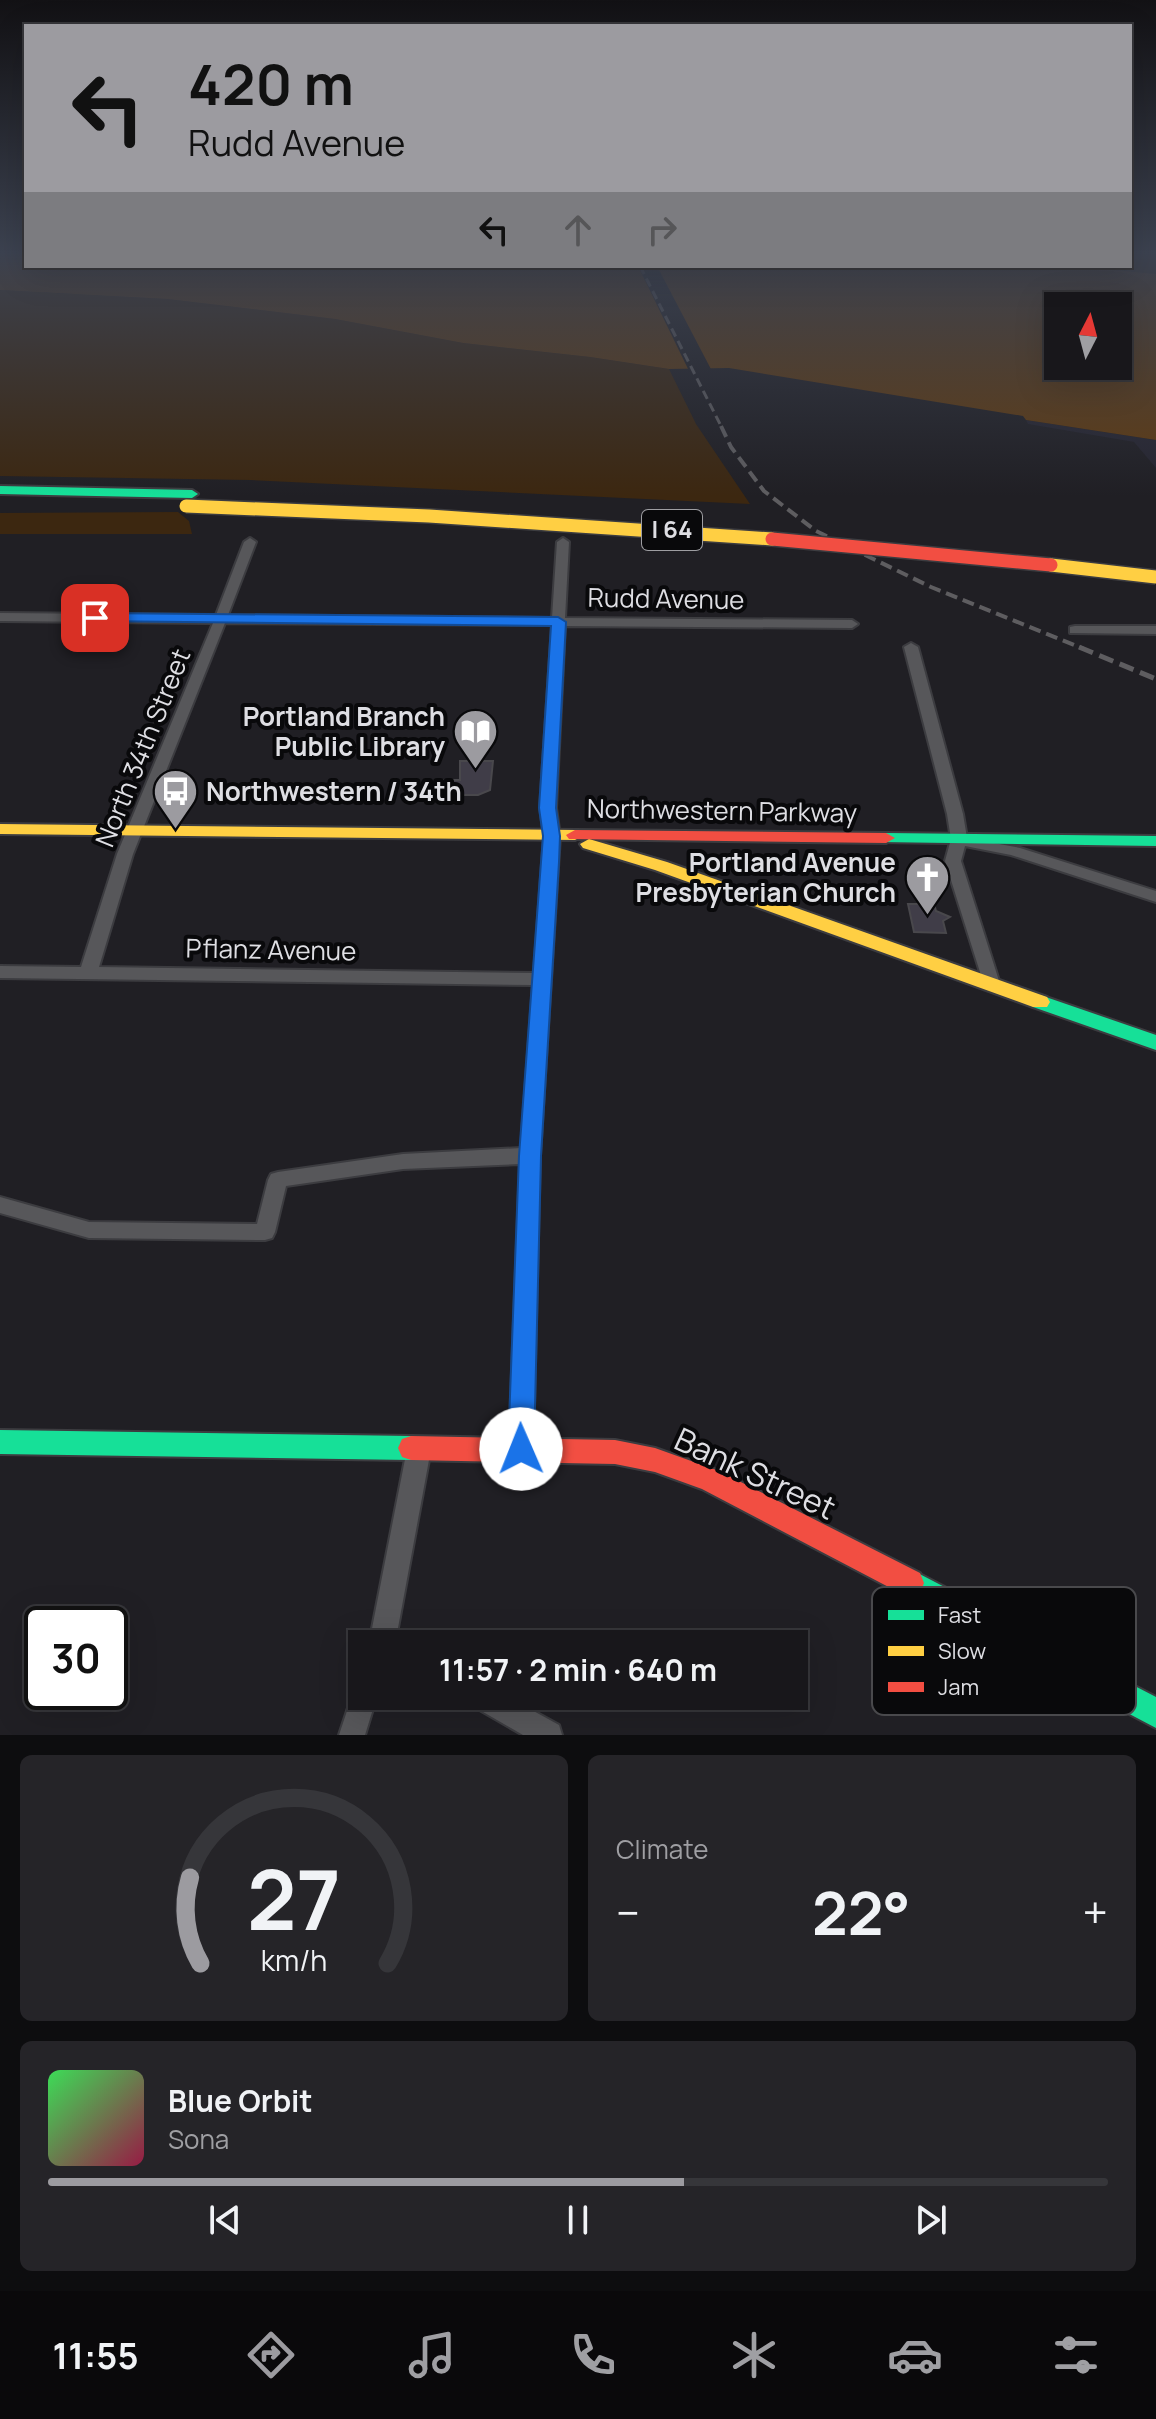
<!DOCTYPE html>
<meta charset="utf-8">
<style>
body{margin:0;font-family:Manrope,sans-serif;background:#252428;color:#f1f3f6;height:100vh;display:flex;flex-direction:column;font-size:30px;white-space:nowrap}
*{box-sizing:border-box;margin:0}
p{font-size:26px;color:#9f9fa3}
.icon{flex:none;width:44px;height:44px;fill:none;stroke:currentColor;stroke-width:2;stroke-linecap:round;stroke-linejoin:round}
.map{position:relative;height:1735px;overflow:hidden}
.details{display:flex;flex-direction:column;gap:20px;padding:20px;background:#0d0d0f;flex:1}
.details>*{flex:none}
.banner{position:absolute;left:24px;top:24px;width:1108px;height:244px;border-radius:0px;box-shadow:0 8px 32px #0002,0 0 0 2px #36363a;background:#9c9ba0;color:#111;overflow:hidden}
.needle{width:52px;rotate:6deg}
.tools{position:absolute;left:1044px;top:292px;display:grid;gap:16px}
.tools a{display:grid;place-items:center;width:88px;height:88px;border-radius:0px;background:#18171b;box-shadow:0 8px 32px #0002,0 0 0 2px #36363a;font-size:40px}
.speed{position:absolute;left:24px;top:1606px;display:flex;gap:16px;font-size:40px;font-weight:700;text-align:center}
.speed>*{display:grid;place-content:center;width:104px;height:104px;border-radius:50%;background:#18171b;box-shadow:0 8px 32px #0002,0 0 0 2px #36363a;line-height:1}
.speed .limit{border:4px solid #111;border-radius:12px;background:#fff;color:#111}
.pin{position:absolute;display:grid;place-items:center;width:68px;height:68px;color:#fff;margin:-34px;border-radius:16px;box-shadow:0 4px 12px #0006}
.me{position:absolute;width:88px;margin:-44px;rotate:359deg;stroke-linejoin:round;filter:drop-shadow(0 0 6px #0008)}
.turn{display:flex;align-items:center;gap:28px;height:168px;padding:0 32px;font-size:36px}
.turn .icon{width:104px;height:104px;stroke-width:2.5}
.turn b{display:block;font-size:56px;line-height:68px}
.lanes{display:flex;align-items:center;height:76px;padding:0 32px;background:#0003;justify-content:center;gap:40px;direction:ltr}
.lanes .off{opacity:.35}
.big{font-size:60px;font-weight:700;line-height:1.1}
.details .card{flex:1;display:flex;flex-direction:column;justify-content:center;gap:12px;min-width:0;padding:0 28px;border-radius:12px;background:#252428}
.details .dial{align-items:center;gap:0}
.dial svg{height:208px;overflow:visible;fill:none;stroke:#36363a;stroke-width:7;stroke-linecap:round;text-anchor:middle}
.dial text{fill:#f1f3f6;stroke:none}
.song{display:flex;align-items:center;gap:24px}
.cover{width:96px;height:96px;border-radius:12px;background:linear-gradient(135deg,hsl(130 70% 55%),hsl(340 70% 35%))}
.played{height:8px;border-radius:4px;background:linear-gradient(90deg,#9c9ba0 60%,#36363a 60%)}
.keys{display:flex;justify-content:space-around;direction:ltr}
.heat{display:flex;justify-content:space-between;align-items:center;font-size:44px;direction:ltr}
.details .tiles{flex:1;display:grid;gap:20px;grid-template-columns:1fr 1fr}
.card:last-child{grid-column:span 2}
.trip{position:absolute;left:348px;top:1630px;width:460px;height:80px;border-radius:0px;background:#18171b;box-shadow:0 8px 32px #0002,0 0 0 2px #36363a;font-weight:700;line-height:80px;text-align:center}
.menu{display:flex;height:128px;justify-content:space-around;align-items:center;background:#0a090b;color:#9f9fa3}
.menu .icon{width:56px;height:56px}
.menu .current{color:#9c9ba0}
.menu b{font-size:36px;color:#f1f3f6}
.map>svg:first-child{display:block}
.built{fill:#262530}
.green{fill:#3c2710}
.water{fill:#613b10;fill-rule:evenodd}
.pier{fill:#201f24}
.building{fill:#403d48;stroke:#49484c;stroke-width:2}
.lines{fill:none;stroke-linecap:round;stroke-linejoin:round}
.street-casing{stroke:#3c3c40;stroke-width:4}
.fast-casing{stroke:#3c3c40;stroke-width:4}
.slow-casing{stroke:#3c3c40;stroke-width:4}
.jam-casing{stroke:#3c3c40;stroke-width:4}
.street{fill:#57575a;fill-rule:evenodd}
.fast{fill:#16e098;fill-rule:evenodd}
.slow{fill:#ffcf43;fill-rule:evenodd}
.jam{fill:#f24e42;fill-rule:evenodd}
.rail-far2{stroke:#5e5d60;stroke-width:3;stroke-dasharray:9 5;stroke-linecap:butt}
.rail-far1{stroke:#5e5d60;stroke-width:4;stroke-dasharray:12 6;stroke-linecap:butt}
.rail{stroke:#5e5d60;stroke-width:5;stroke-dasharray:15 7;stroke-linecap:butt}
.slow-bridge-casing{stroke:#3c3c40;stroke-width:16;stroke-linecap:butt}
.jam-bridge-casing{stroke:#3c3c40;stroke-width:16;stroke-linecap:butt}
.slow-bridge{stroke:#ffcf43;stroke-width:13}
.jam-bridge{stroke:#f24e42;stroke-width:13}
.route{fill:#1a73e8;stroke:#114b97;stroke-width:2}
.labels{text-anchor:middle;stroke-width:8;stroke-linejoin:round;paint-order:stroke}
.shield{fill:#09090b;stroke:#9e9ea2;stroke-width:2}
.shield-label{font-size:24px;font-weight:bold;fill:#dedee3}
.street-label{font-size:26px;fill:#dedee3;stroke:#09090b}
.poi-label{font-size:26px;font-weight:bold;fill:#dedee3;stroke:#09090b;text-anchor:end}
.near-street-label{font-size:32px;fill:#dedee3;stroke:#09090b}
.key{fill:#09090b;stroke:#49494c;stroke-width:2}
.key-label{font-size:22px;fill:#dedee3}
</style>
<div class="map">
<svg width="1156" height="1735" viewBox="0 0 1156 1735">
<rect width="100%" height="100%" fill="#201f24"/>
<path class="built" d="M1026,420l130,20v28l-22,-26 -106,-18z"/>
<path class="green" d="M1130,253h26v21l-81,-8h55z
M0,290l167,9 168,20 128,24 127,14 79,12 27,55 54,80 -500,-24 -250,-4z
M178,512l11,9 3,13h-192v-21z"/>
<path class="water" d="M0,253h26v13h1049l81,8v166l-130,-20 -3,-4 -294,-48 -60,1 -79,-12 -127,-14 -128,-24 -168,-20 -167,-9zM1058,306h60v60h-60z"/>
<path class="pier" d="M638,266h19l56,107h-23z"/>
<path class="building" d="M460,761h33l-3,29 -12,5h-38l2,-15h18z
M908,904h26l2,7 14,6 -7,4 3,12 -32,-1z"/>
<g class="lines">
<defs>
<path id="street" d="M250,538l6,4 -28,73 324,3 5,-76 6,-4 6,4 -4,76 287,2 6,4 -6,4 -287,-2 -9,182 4,28 -20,320 -7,293 -4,8 -8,3 -8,-3 -4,-8 11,-285 -117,5 -117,17 -11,46 -3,6 -7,2 -176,-2 -89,-25v-16l89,25 168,2 11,-44 3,-6 7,-2 125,-18 118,-6 12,-163 -533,-7v-12l81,1 36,-113 96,-231 -213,-2v-8l216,2 28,-73zM225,623l327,2 -12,183 4,28 -10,137 -435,-6 34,-113z
M1075,626h81v8l-86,-1v-6z
M911,643l7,4 45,167 4,24 53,10 136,43v11l-145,-47 -46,-9 -4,15 39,123 -3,4h-12l-40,-127 6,-22 -4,-25 -43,-167z
M419,1438l8,3 4,8 -36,195h-26l38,-195 4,-8z
M362,1684v12h15l-12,39h-26l16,-48z
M467,1696h39l53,29 3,10h-39l-52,-30z"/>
<path id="fast" d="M0,486l192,4 6,4 -6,4 -192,-4z
M886,833l270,3v10l-276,-4 -3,-4z
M1040,995l116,40v15l-123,-43 -3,-5 3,-5z
M0,1430l411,6 9,3 4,9 -4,9 -9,3 -411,-6z
M910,1569l246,128v31l-256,-135 -4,-10 4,-10z"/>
<path id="slow" d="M0,824l575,6 9,5 -9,5 -575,-6z
M589,839l78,23 380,135 3,5 -3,5h-14l-378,-137 -72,-22 -3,-4z"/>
<path id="jam" d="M575,830l311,3 9,5 -9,5 -317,-4 -3,-4z
M411,1436l204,4 40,8 64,23 201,102 4,10 -4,10 -10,4 -10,-4 -198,-104 -47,-17 -40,-8 -204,-4 -9,-3 -4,-9 4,-9z"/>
</defs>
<use href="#street" class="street-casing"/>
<use href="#fast" class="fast-casing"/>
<use href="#slow" class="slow-casing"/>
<use href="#jam" class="jam-casing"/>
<use href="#street" class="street"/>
<use href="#fast" class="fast"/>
<use href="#slow" class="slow"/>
<use href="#jam" class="jam"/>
<path class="rail-far2" d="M640,266l82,162"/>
<path class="rail-far1" d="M721,426l10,21 33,44 52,40 115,56 153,62"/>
<path class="rail" d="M1079,647l77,32"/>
<defs>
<path id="slow-bridge" d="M186,506l243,10 343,23
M1051,565l105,12"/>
<path id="jam-bridge" d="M772,539l279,26"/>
</defs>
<use href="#slow-bridge" class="slow-bridge-casing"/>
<use href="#jam-bridge" class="jam-bridge-casing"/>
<use href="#slow-bridge" class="slow-bridge"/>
<use href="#jam-bridge" class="jam-bridge"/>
</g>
<linearGradient id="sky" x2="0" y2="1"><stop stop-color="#121114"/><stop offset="0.51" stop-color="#3c4250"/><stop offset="1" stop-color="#3c4250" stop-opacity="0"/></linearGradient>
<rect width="1156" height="496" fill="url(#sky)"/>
<path class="route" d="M95,613l463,4 8,5 -10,186 4,28 -1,26 -18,294 -7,293 -4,9 -9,3 -10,-3 -3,-9 11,-293 22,-294 2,-26 -4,-28 12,-182 -461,-5 -2,-3z"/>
<defs>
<symbol id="library-pin" viewBox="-11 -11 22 30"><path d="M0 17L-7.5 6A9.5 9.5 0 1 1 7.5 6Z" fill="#9c9ba0" stroke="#09090b"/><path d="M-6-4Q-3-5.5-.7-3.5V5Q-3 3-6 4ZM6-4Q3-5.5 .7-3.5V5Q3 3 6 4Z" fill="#fff"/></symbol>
<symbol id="bus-pin" viewBox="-11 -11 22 30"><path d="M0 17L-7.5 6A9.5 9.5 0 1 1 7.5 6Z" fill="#9c9ba0" stroke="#09090b"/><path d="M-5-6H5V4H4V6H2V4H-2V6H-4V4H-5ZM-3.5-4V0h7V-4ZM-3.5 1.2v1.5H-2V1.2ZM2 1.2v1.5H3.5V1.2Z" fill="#fff"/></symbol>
<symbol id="church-pin" viewBox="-11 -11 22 30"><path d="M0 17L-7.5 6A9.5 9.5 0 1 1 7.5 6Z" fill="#9c9ba0" stroke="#09090b"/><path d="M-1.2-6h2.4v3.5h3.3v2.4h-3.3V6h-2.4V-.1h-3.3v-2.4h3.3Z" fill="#fff"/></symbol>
</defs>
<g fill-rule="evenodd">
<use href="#library-pin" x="450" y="706" width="51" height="69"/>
<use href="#bus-pin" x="150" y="766" width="51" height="69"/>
<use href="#church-pin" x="902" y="852" width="51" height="69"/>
</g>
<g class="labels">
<rect class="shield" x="642" y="510" width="60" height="40" rx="6"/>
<g class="shield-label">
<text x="672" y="538">I 64</text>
</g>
<g class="street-label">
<text transform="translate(666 599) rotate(1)" y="9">Rudd Avenue</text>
<text transform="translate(143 748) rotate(-68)" y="9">North 34th Street</text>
<text transform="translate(722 811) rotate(1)" y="9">Northwestern Parkway</text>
<text transform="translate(271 950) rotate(1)" y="9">Pflanz Avenue</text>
</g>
<g class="poi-label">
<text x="445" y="726">Portland Branch<tspan x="445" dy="30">Public Library</tspan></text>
<text x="206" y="801" text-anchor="start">Northwestern / 34th</text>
<text x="896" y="872">Portland Avenue<tspan x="896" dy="30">Presbyterian Church</tspan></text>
</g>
<g class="near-street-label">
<text transform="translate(755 1474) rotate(25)" y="11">Bank Street</text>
</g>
</g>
<rect x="872" y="1587" width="264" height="128" rx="12" class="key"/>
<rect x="888" y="1610" width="36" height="10" fill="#16e098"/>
<rect x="888" y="1646" width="36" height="10" fill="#ffcf43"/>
<rect x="888" y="1682" width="36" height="10" fill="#f24e42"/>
<g class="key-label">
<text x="938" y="1623">Fast</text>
<text x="938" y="1659">Slow</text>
<text x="938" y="1695">Jam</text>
</g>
</svg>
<div class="tools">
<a><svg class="needle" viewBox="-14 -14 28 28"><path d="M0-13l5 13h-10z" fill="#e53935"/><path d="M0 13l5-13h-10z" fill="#9f9fa3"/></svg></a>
</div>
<div class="speed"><div class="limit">30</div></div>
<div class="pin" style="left:95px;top:618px;background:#d93025"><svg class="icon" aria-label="arrive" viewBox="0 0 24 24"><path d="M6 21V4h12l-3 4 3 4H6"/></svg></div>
<svg class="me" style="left:521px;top:1449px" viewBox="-20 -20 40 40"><circle r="19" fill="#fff"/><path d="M0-13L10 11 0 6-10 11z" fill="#1a73e8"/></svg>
<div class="trip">11:57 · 2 min · 640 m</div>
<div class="banner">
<div class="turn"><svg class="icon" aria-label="left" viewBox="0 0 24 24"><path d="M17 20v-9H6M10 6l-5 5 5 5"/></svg><div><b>420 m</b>Rudd Avenue</div></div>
<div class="lanes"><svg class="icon" aria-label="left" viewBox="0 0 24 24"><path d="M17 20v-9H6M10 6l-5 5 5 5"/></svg><svg class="icon off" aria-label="ahead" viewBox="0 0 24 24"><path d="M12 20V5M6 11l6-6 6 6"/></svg><svg class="icon off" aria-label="right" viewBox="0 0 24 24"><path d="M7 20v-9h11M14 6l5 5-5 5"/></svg></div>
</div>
</div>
<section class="details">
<div class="tiles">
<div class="card dial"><svg viewBox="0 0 100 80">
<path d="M14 69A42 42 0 1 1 86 69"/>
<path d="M14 69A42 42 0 0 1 10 36" stroke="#9c9ba0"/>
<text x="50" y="56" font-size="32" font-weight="700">27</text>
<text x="50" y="72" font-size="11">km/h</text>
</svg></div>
<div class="card"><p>Climate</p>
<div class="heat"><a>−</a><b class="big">22°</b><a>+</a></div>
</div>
<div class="card">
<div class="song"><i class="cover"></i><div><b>Blue Orbit</b><p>Sona</p></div></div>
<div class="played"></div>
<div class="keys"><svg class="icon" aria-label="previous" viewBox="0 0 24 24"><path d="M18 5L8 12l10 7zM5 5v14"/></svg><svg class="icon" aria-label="pause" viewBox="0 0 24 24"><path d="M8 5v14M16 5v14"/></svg><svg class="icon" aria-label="next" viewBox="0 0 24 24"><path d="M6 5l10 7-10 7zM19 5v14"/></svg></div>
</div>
</div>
</section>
<nav class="menu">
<b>11:55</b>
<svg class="icon current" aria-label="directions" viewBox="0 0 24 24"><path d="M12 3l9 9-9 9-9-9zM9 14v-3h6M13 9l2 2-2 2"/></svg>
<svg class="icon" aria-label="music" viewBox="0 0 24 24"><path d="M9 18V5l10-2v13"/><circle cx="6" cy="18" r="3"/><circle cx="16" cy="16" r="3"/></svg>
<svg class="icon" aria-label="phone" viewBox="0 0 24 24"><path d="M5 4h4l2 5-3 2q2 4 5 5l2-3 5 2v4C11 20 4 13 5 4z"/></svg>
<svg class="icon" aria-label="climate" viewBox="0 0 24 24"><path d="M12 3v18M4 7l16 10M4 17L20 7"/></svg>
<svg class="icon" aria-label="car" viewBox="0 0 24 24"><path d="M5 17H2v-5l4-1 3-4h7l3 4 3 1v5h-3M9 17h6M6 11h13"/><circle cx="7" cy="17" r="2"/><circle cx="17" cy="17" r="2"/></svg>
<svg class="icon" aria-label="filters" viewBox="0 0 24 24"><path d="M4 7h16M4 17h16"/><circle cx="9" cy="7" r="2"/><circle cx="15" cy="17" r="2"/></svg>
</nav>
